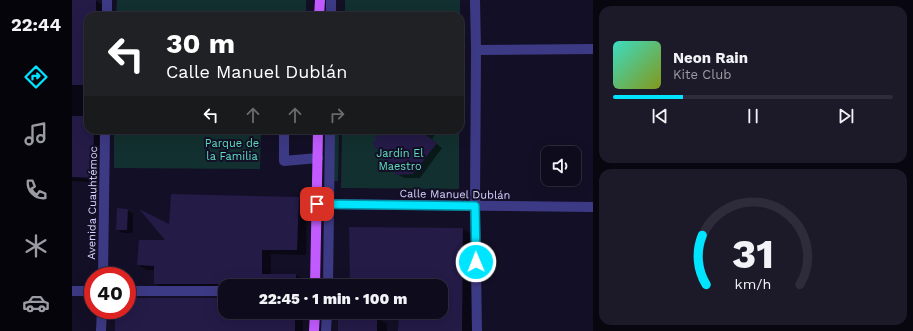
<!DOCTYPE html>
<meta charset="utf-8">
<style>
body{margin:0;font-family:"Work Sans",sans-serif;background:#1c1929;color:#f1f3f6;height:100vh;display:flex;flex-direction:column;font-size:15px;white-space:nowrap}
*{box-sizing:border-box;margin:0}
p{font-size:13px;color:#9b9ba3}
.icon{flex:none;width:22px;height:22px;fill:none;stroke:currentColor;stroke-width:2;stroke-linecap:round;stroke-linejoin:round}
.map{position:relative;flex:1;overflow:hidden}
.drawer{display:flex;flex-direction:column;gap:6px;padding:6px;background:#08060f;width:320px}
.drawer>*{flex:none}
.top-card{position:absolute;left:12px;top:12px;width:380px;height:122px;border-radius:12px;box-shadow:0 4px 16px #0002,0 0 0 1px #2e2b3b;background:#202124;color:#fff;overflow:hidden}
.controls{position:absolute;left:469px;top:146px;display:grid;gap:8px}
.controls a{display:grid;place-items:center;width:40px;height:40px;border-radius:8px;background:#0e0b1c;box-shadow:0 4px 16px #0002,0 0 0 1px #2e2b3b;font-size:20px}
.speed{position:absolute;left:12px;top:267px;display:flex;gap:8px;font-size:20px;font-weight:700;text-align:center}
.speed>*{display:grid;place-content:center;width:52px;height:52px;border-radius:50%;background:#0e0b1c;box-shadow:0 4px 16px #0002,0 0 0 1px #2e2b3b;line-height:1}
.speed .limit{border:6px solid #d22;background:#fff;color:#111}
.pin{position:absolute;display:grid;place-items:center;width:34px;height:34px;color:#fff;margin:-17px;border-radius:8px;box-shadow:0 2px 6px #0006}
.me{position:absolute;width:44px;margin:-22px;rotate:359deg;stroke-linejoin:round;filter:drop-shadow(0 0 3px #0008)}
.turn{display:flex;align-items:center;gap:14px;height:84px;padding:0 16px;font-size:18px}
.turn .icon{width:52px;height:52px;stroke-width:2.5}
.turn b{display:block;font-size:28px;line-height:34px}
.lanes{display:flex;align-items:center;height:38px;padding:0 16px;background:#0003;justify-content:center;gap:20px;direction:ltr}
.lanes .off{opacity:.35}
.drawer .tile{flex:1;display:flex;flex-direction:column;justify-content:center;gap:6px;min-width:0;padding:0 14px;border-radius:12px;background:#1c1929}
.drawer .dial{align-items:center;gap:0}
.dial svg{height:104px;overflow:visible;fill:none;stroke:#2e2b3b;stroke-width:7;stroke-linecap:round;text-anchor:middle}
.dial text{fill:#f1f3f6;stroke:none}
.song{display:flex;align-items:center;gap:12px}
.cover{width:48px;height:48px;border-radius:6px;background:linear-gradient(135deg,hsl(170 70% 55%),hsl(70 70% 35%))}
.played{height:4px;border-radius:2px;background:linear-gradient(90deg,#00e5ff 25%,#2e2b3b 25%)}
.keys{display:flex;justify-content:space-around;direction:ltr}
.trip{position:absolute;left:146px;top:279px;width:230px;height:40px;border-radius:12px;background:#0e0b1c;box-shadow:0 4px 16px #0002,0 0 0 1px #2e2b3b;font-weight:800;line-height:40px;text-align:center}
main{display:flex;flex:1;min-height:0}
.dock{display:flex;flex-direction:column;width:72px;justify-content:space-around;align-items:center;background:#06040b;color:#9b9ba3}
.dock .icon{width:28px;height:28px}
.dock .current{color:#00e5ff}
.dock b{font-size:18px;color:#f1f3f6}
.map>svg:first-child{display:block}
.green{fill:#12302f}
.shadow{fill:#0007}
.building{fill:#241b47}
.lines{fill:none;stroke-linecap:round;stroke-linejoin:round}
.minor{stroke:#3d3a85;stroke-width:10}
.major{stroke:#c25bff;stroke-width:10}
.route-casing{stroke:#0095a6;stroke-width:10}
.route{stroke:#00e5ff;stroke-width:7}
.labels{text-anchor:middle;stroke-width:4;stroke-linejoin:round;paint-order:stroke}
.park-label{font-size:11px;fill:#5fe0c0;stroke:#130f26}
.street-label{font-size:11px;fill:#d9d4ff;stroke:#130f26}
</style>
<main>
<nav class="dock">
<b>22:44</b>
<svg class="icon current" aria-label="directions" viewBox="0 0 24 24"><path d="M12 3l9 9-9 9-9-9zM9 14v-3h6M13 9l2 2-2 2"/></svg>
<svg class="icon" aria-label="music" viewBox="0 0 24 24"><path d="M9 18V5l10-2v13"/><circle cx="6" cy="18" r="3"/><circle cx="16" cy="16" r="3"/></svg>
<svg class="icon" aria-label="phone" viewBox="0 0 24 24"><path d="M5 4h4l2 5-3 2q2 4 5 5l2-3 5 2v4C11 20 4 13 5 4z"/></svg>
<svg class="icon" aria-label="climate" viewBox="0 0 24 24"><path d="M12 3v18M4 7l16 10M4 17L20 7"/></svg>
<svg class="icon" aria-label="car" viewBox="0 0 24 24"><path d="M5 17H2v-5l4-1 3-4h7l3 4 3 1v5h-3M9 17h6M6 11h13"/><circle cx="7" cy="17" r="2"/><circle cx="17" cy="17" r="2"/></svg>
</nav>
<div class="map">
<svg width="521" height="331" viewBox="0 0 521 331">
<rect width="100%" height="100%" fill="#130f26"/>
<path class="green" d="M45,0h189v16h-190z
M273,0h115v16h-115z
M42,130h147l-1,39 -146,-1z
M262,130h5l-1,51h-6z
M270,130h117v59l-118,-1z"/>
<path class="shadow" d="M0,0h23l10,7v9h-17v114h15l-1,53 -30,-2z
M320,130h43l1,1 -4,9 10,8 -22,30h-16l-7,-4 -13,-39z
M226,198l9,5 -1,52 -35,-1v21h25l9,5v6h-80l-61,3 -8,-5 -1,-14h-8l-9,-5 29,-24 3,-16z
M55,210l6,4v19h-10l-6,-3z
M391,229l10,5 -1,97h-73l1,-19h41v-26h-101v-6l11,-1z
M55,299h98v13h78v19h-187v-21h11z
M267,312h42v8l6,4v7h-48z"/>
<path class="building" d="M0,0h24v16h-8v69h-16z
M0,116h16v14h6l-1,48 -21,-1z
M318,130h39l-3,5 11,8 -24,31 -17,1 -24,-32 4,-3 -2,-4 10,-1z
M99,194l128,3 -2,53h-35v24h34v12h-67l-4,-2h-71v-18l-17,-1 2,-25h26l-26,-31 30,15z
M45,208l11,1 -1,21h-11z
M277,227l114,1 -1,103h-64l1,-19h42v-26h-91z
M55,298h98v14h70v19h-180v-21h12z
M266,312h24v5h15v14h-39z"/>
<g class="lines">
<path class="minor" d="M403,0l1,50 -1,156 2,125
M35,16v-16
M259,16v-16
M404,50l117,-1
M212,130v31l34,-3
M245,204l276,3
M31,276l2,-146
M256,286l2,-156
M0,291h21
M55,291h98
M29,331l1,-21
M254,331l1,-19"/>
<path class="major" d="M247,16l1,-16
M243,286l3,-156
M242,331l1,-19"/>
</g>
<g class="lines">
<defs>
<path id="route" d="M245,204l158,2 1,56"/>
</defs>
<use href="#route" class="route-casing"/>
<use href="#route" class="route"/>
</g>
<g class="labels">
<g class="park-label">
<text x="160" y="147">Parque de<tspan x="160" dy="13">la Familia</tspan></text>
<text x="328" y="157">Jardín El<tspan x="328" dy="13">Maestro</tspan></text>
</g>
<g class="street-label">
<text transform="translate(383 194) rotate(1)" y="4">Calle Manuel Dublán</text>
<text transform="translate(20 203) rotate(-89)" y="4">Avenida Cuauhtémoc</text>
</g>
</g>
</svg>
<div class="controls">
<a><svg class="icon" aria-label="sound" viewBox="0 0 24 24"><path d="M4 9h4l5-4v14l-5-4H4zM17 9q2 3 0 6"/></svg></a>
</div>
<div class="speed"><div class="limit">40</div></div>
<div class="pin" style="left:245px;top:204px;background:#d93025"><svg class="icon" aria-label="arrive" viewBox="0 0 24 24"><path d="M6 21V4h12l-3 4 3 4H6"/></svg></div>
<svg class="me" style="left:404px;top:262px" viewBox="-20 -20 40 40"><circle r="17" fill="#00e5ff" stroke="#fff" stroke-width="3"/><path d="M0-11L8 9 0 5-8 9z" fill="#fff"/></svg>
<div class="trip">22:45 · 1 min · 100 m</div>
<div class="top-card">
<div class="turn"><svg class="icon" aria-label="left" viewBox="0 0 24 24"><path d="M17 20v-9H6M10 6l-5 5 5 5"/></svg><div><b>30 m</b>Calle Manuel Dublán</div></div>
<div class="lanes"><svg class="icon" aria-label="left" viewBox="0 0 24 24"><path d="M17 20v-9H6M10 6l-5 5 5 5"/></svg><svg class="icon off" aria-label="ahead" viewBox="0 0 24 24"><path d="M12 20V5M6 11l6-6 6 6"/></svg><svg class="icon off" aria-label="ahead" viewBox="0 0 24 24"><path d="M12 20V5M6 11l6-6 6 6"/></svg><svg class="icon off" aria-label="right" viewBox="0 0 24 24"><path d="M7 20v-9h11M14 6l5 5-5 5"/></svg></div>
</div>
</div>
<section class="drawer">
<div class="tile">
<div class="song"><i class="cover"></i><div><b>Neon Rain</b><p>Kite Club</p></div></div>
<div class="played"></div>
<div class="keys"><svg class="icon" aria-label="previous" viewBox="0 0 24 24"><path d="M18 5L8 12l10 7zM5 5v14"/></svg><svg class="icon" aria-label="pause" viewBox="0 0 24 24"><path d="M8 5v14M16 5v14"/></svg><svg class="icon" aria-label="next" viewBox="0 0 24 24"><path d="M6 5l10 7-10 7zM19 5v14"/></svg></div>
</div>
<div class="tile dial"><svg viewBox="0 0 100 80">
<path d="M14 69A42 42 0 1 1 86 69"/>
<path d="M14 69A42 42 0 0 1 11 31" stroke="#00e5ff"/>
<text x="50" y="56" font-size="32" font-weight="700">31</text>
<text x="50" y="72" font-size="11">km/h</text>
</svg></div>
</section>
</main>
